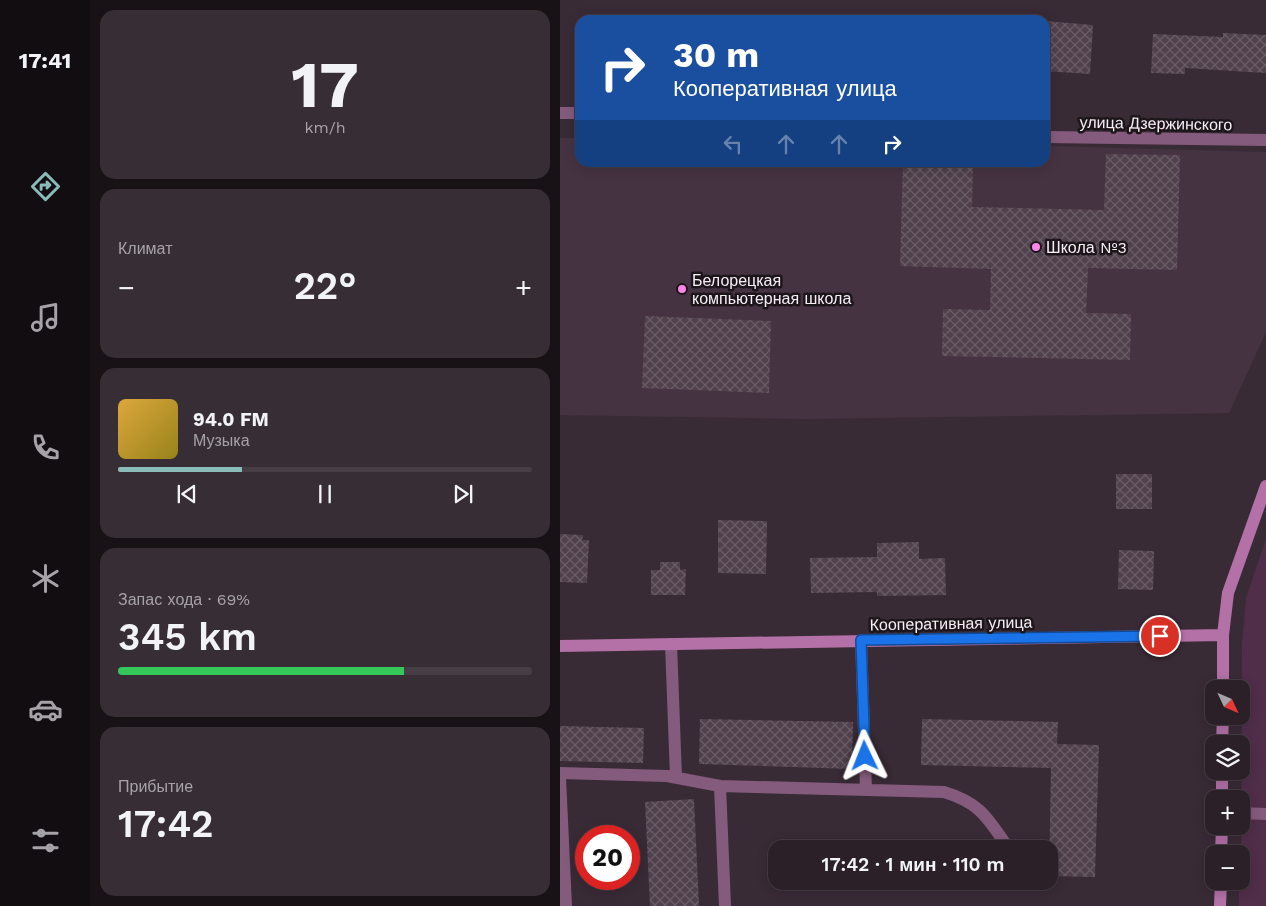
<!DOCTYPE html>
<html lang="ru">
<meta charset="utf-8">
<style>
body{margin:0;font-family:"Work Sans",sans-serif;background:#372d34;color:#f1f3f6;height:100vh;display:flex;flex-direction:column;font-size:19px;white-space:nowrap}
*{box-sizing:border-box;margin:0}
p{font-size:16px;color:#a6a3a8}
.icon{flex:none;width:28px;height:28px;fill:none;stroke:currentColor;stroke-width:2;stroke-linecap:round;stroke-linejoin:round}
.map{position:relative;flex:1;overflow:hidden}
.side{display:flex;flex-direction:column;gap:10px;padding:10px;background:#181216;width:470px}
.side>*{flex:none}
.banner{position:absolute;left:15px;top:15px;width:475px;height:152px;border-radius:15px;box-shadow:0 2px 12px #0003,0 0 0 1px #473e45;background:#1a4fa0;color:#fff;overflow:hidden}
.needle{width:32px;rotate:134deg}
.tools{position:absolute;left:645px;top:680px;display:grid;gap:10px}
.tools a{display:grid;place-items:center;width:45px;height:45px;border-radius:10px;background:#2b2028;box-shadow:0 2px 12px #0003,0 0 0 1px #473e45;font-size:25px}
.speed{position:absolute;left:15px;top:825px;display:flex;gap:10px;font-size:25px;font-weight:700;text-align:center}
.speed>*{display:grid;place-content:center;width:65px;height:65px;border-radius:50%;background:#2b2028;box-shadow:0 2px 12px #0003,0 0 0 1px #473e45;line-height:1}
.speed .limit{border:8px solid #d22;background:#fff;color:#111}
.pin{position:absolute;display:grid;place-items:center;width:42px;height:42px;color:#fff;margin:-21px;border:2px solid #fff;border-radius:50%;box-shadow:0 1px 5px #0007}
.me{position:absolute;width:55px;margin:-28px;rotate:358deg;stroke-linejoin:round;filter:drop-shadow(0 0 4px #0008)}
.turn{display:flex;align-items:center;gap:18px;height:105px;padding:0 15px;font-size:22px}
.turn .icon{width:65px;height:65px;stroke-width:2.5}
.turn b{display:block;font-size:35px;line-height:42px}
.lanes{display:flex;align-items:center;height:48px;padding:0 15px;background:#0003;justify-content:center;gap:25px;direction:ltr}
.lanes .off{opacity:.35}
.big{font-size:38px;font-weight:600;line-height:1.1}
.side .widget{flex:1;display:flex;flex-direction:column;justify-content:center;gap:8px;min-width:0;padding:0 18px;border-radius:15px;background:#372d34}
.side .dial{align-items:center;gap:0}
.dial b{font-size:65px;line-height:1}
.song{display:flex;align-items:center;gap:15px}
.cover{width:60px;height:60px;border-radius:8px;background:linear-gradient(135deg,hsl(40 70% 55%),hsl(50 70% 35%))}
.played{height:5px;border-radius:2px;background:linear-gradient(90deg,#8bbbb9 30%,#473e45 30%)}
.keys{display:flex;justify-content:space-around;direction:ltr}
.heat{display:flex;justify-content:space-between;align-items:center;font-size:28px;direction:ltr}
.charge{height:8px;border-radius:4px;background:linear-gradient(90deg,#34c759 69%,#473e45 0)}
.trip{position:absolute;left:208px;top:840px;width:290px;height:50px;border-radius:15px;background:#2b2028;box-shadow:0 2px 12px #0003,0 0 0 1px #473e45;font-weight:600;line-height:50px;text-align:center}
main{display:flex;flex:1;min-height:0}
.dock{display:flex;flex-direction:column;width:90px;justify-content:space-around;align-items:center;background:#110d10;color:#a6a3a8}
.dock .icon{width:35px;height:35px}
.dock .current{color:#8bbbb9}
.dock b{font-size:22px;color:#f1f3f6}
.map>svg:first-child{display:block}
.built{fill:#463342}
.green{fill:#502e4a}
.building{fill:url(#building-cross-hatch)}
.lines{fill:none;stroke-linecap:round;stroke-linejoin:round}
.lane{stroke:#855b7d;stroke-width:12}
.street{stroke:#855b7d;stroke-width:12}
.secondary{stroke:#b471a8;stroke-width:12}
.route-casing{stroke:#114b97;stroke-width:12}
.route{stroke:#1a73e8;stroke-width:9}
.poi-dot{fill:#fa87e7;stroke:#1c161b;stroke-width:2}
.labels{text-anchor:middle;stroke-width:5;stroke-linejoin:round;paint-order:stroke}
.street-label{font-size:16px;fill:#f7eef5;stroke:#1c161b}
.poi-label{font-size:16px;fill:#f7eef5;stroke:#1c161b;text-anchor:start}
</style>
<main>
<nav class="dock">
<b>17:41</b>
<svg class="icon current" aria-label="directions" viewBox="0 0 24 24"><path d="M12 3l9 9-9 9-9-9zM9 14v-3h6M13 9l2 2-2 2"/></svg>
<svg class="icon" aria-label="music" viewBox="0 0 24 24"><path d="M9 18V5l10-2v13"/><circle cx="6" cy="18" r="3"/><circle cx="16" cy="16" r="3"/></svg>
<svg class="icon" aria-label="phone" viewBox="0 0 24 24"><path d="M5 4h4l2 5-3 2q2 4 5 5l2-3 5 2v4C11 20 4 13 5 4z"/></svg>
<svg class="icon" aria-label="climate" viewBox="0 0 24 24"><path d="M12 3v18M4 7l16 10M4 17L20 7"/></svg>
<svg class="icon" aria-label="car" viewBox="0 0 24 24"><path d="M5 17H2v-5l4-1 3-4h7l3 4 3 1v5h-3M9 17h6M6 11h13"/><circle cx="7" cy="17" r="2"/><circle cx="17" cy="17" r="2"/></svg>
<svg class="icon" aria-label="filters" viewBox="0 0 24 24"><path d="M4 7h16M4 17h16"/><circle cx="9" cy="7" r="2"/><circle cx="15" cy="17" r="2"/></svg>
</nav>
<section class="side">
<div class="widget dial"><b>17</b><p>km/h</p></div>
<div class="widget"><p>Климат</p>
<div class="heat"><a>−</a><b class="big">22°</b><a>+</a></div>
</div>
<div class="widget">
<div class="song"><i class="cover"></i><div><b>94.0 FM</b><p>Музыка</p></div></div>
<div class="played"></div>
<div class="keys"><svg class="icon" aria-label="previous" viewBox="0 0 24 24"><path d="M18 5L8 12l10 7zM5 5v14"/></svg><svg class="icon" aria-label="pause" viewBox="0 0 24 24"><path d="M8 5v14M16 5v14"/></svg><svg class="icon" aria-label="next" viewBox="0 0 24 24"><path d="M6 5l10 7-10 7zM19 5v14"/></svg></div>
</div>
<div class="widget"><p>Запас хода · 69%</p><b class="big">345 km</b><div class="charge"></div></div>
<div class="widget"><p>Прибытие</p><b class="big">17:42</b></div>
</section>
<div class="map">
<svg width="706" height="906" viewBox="0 0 706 906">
<defs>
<pattern id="building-cross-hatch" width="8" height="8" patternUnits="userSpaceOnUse" patternTransform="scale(1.25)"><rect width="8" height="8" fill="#50414d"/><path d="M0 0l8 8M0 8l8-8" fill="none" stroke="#6a5d67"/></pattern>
</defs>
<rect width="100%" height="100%" fill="#392b36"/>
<path class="built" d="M0,138h20v24h465v-16l221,6v180l-37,81 -425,6 -244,-4z"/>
<path class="green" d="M706,539v367h-27v-25h2l1,-236 4,-47z"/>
<path class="building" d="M485,21l48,4 -3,49 -45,-3z
M663,33l43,2v38l-81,-5v6l-34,-1 2,-39 70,3z
M546,154l74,1 -3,115 -89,-2 -2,45 45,1 -1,46 -188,-4 1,-47 47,1 1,-41 -91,-3 3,-104h70l-1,45 132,3z
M85,316l126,5 -2,72 -127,-5z
M556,474h36v35h-36z
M158,520l49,1 -1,53 -48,-1z
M0,534l23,1 -1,5h7l-2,43 -27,-1z
M359,542v17l26,-1 1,37 -69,1v-4l-66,1 -1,-35 67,-1v-14z
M559,550l35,1 -1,39 -35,-1z
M100,562h20v8l6,-1 -1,26h-34v-25h9z
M140,719l153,3 -1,47 -153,-5z
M362,719l136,3 -1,22 42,1 -4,132 -46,-1 2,-108 -130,-3z
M0,726l84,2 -1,35 -83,-2z
M134,799l5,107h-49l-5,-104z"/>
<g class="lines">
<path class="lane" d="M301,640l5,150
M111,644l5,133
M0,773l107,3 53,10 224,6c37,11 44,27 65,57
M0,778l6,128
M160,786l5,120
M681,813l25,1"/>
<path class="street" d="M0,113h20
M485,137l221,3"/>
<path class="secondary" d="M0,646l663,-11
M663,689v-54l5,-42 38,-107
M662,744l1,-28
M662,799v-28
M661,854l1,-28
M660,906l1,-25"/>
</g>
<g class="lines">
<defs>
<path id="route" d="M305,756l-4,-116 299,-4"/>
</defs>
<use href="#route" class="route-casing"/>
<use href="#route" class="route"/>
</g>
<g class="poi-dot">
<circle cx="476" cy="247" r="5"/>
<circle cx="122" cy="289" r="5"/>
</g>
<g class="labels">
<g class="street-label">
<text transform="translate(596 123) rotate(1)" y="6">улица Дзержинского</text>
<text transform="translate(391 623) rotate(-1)" y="6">Кооперативная улица</text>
</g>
<g class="poi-label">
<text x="486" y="253">Школа №3</text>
<text x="132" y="286">Белорецкая<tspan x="132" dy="18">компьютерная школа</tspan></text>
</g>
</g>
</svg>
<div class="tools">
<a><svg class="needle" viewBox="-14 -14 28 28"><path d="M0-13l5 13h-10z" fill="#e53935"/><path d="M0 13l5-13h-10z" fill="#a6a3a8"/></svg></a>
<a><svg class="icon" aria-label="layers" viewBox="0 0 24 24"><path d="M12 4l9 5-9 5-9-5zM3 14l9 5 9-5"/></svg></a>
<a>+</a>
<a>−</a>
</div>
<div class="speed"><div class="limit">20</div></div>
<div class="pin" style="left:600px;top:636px;background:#d93025"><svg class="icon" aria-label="arrive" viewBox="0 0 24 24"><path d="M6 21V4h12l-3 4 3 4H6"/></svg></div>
<svg class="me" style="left:305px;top:756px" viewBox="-20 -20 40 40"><path d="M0-17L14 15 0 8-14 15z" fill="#1a73e8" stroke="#fff" stroke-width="4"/></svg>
<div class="trip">17:42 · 1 мин · 110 m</div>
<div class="banner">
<div class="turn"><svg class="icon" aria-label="right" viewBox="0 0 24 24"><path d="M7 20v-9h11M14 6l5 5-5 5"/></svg><div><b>30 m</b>Кооперативная улица</div></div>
<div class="lanes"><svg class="icon off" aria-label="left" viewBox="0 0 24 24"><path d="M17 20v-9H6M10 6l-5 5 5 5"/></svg><svg class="icon off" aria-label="ahead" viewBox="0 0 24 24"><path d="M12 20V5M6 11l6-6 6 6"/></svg><svg class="icon off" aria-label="ahead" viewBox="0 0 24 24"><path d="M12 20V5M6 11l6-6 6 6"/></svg><svg class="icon" aria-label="right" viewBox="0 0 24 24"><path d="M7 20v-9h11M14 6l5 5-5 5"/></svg></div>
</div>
</div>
</main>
